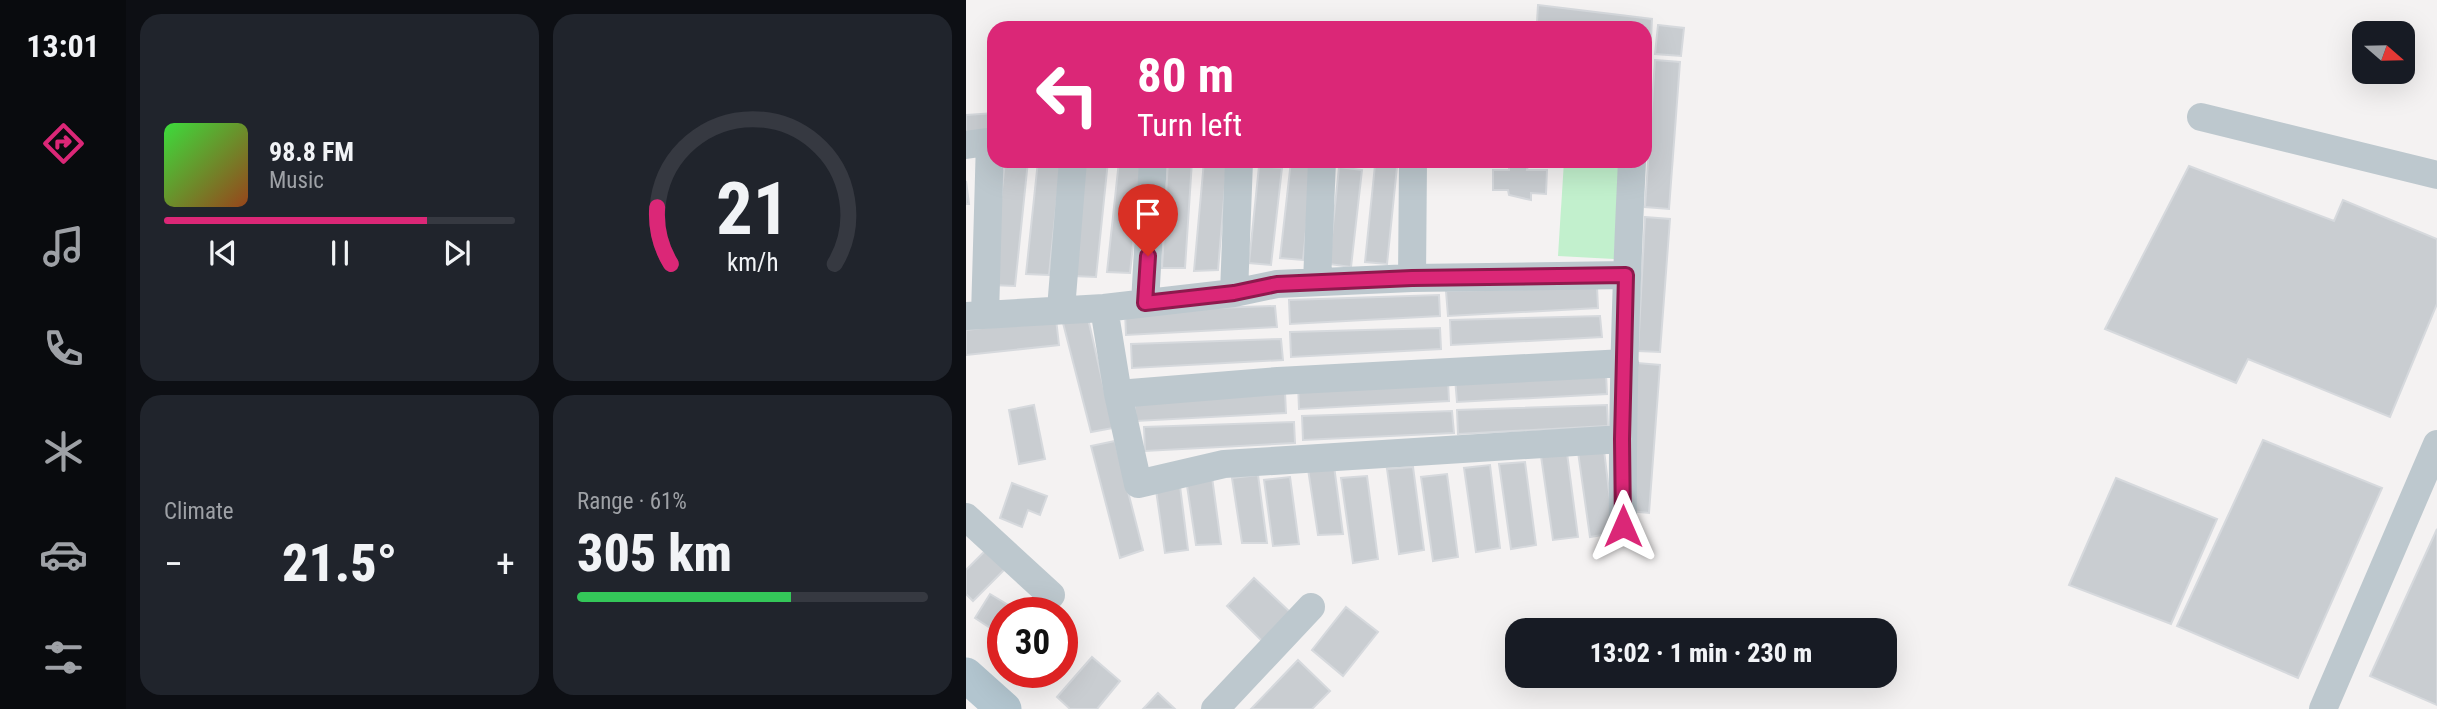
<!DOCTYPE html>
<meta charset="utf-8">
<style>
body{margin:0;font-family:"Roboto Condensed",sans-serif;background:#20242c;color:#f1f3f6;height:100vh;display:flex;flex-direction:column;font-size:26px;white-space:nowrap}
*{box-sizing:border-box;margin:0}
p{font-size:23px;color:#9ea1a6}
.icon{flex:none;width:38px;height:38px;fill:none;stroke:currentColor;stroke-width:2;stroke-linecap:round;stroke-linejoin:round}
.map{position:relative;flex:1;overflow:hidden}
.details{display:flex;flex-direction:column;gap:14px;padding:14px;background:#0d0f14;width:840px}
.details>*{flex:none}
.guide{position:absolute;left:21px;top:21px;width:665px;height:147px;border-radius:21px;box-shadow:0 7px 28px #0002;background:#db2777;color:#fff;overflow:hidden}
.needle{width:46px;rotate:110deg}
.controls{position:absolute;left:1386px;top:21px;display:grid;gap:14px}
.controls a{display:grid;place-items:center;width:63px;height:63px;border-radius:14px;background:#171b24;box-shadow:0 7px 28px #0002;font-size:35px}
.speed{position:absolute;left:21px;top:597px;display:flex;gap:14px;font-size:35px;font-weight:700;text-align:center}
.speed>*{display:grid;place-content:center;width:91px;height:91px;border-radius:50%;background:#171b24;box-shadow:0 7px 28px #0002;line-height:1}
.speed .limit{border:10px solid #d22;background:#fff;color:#111}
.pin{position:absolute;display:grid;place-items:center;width:60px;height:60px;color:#fff;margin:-72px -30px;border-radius:50% 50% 50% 0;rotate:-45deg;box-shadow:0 0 7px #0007}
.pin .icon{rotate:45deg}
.me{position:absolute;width:77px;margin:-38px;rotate:0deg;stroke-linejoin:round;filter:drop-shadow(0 0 5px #0008)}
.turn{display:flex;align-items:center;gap:24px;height:147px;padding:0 35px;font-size:32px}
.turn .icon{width:91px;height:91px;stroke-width:2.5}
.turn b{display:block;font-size:49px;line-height:60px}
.big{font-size:52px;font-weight:800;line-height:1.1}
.details .widget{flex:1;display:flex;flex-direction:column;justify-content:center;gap:10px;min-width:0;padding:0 24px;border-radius:21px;background:#20242c}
.details .dial{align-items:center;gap:0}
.dial svg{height:182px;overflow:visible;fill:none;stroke:#363941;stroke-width:7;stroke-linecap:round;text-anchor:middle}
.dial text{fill:#f1f3f6;stroke:none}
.song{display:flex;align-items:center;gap:21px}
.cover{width:84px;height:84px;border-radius:10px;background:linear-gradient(135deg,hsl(120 70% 55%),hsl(20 70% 35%))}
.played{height:7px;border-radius:4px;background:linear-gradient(90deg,#db2777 75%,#363941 75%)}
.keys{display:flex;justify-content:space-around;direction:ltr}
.heat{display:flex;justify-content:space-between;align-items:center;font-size:38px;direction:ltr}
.charge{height:10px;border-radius:5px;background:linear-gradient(90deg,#34c759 61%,#363941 0)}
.details .tiles{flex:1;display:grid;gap:14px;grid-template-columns:repeat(2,1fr)}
.trip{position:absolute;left:539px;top:618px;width:392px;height:70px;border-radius:21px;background:#171b24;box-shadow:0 7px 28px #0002;font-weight:800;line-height:70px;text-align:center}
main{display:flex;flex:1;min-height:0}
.tab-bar{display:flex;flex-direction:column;width:126px;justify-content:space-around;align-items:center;background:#090b0e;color:#9ea1a6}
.tab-bar .icon{width:49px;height:49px}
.tab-bar .active{color:#db2777}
.tab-bar b{font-size:32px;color:#f1f3f6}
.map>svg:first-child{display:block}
.green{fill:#c2f0cd}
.building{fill:#c9cdd1;stroke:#d6d9dd;stroke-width:2}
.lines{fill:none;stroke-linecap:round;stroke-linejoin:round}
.minor{stroke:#bdc8ce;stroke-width:28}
.major{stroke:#b2c5cf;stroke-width:35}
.route-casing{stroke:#8e194d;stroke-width:18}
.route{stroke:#db2777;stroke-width:12}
</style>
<main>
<nav class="tab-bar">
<b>13:01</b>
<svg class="icon active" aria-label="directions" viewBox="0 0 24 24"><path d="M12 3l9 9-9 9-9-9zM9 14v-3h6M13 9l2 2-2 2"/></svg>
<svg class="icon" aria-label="music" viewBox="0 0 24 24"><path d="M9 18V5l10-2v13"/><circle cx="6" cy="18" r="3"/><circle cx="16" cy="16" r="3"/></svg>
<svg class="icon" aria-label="phone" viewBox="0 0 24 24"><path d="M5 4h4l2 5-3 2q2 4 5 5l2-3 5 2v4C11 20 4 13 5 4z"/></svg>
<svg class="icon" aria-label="climate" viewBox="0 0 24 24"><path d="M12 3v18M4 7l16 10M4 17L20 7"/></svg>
<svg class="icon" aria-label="car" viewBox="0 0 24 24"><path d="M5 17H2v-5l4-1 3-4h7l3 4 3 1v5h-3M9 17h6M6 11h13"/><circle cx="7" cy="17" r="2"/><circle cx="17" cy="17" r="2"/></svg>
<svg class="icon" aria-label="filters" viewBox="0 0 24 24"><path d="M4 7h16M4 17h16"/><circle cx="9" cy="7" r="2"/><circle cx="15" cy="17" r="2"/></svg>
</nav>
<section class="details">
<div class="tiles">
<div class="widget">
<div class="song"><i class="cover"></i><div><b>98.8 FM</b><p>Music</p></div></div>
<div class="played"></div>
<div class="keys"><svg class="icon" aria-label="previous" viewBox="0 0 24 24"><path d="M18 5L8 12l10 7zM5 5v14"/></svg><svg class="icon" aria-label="pause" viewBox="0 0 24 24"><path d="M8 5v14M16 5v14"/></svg><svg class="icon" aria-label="next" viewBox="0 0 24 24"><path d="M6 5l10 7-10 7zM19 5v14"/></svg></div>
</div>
<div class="widget dial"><svg viewBox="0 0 100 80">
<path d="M14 69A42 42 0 1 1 86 69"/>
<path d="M14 69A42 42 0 0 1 8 44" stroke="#db2777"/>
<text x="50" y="56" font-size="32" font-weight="700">21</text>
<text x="50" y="72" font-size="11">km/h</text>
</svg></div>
<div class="widget"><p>Climate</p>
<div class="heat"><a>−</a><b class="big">21.5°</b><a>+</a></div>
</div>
<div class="widget"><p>Range · 61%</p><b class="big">305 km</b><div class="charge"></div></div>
</div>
</section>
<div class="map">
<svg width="1471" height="709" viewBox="0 0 1471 709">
<rect width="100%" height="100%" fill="#f4f2f2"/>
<path class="green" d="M598,161h56l-6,98 -56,-3z"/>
<path class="building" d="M572,5l114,14 -1,20 -6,-1v-10h-69l-39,-6z
M692,25l26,3 -3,28 -26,-2z
M689,60l25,2 -11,147 -24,-2z
M28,113v21l-28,3v-22z
M39,161h23l-13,125 -23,-1z
M72,161h23l-12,114 -23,-1z
M119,161h23l-12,116 -23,-1z
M153,161h23l-12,112 -23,-1z
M202,161h24l-7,107h-23z
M238,161l23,2 -9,107 -24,1z
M325,161l22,2 -10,97 -23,-2z
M543,164l19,1 -1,5h20l-1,24 -15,-1v7l-22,-5 -1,-5h-15v-20h16z
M409,165l22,2 -10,97 -22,-2z
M293,166l23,2 -11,97 -22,-2z
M1223,166l145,55 9,-21 94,39v65l-47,113 -142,-58 -12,24 -131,-54z
M373,167l23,3 -11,97 -22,-3z
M0,181l3,23h-3z
M679,217l25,2 -10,133 -22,-1z
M631,287l1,21 -150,8 -2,-25z
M473,295l1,21 -150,8 -1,-24z
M309,306l2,21 -151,8 -1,-24z
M121,314l26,114 -22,4 -29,-113z
M634,316l2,21 -151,8 -1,-25z
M90,319l3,26 -93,10v-25z
M474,328l1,21 -150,8 -1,-25z
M315,339l2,21 -151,8 -1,-24z
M671,363l23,2 -11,148 -20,-2z
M640,373l1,21 -150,8 -2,-24z
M482,380l1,21 -150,8 -1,-25z
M319,392l1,21 -150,8 -2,-24z
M68,405l11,54 -26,5 -10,-54z
M641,405l1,21 -150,8 -1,-24z
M486,411l2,22 -151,7 -1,-24z
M328,422l1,21 -150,8 -1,-24z
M1297,440l119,48 -84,190 -121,-52z
M149,441l28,109 -23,8 -29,-112z
M638,450l10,83 -24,4 -12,-85z
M601,453l11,84 -25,3 -12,-84z
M559,462l11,83 -25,4 -12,-85z
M524,465l10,83 -24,4 -12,-84z
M368,466l9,68 -25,1 -10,-66z
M447,467l11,83 -25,4 -12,-85z
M481,474l11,83 -25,4 -12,-84z
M292,475l9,68h-25l-10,-65z
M401,476l11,83 -25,4 -12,-85z
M246,477l9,67 -25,1 -10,-66z
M324,477l9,67 -26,2 -9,-66z
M1150,478l101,41 -46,105 -102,-39z
M46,483l35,13 -7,19 -12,-5 -6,17 -22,-9z
M214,486l8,64 -23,3 -9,-63z
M1471,529v176l-67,-29z
M25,545l19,19 -37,37 -7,-7v-24z
M288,578l36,34 -28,29 -35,-35z
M24,594l23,14 -2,4h-8v13l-5,8 -23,-15z
M380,607l32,25 -35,44 -31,-26z
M37,643v20l-10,-8z
M126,657l28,24 -23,28h-27l-13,-12z
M332,660l32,31 -18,18h-61z
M192,693l17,16h-32z"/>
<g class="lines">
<path class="minor" d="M1235,117l236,58
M0,145l28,-4
M446,278l1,-117
M351,282l5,-121
M268,293l5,-132
M179,303l8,-142
M138,308l14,86 20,90 86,-20 398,-25
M95,309l12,-148
M19,315l5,-173
M0,316l138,-8 130,-15 43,-9 135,-6 214,-3
M152,394l160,-13 347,-18
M0,517l85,78
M657,526c-1,-122 3,-243 9,-365
M249,709l96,-102
M1357,709l114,-265"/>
<path class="major" d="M0,675l38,34"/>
</g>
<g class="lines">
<defs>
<path id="route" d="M182,256l-3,47 89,-10 43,-9 135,-6 214,-3 -4,164 1,87"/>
</defs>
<use href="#route" class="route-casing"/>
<use href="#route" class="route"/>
</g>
</svg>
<div class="controls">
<a><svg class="needle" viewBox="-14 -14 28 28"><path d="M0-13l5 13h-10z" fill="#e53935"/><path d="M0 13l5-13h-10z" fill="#9ea1a6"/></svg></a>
</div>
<div class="speed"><div class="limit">30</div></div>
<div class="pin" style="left:182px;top:256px;background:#d93025"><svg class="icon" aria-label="arrive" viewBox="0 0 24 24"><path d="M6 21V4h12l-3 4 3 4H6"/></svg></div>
<svg class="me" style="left:657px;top:526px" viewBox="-20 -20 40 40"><path d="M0-17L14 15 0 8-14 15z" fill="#db2777" stroke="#fff" stroke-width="4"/></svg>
<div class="trip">13:02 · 1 min · 230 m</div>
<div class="guide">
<div class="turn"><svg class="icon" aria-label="left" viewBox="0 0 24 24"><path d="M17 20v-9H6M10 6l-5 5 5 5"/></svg><div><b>80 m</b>Turn left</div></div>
</div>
</div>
</main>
